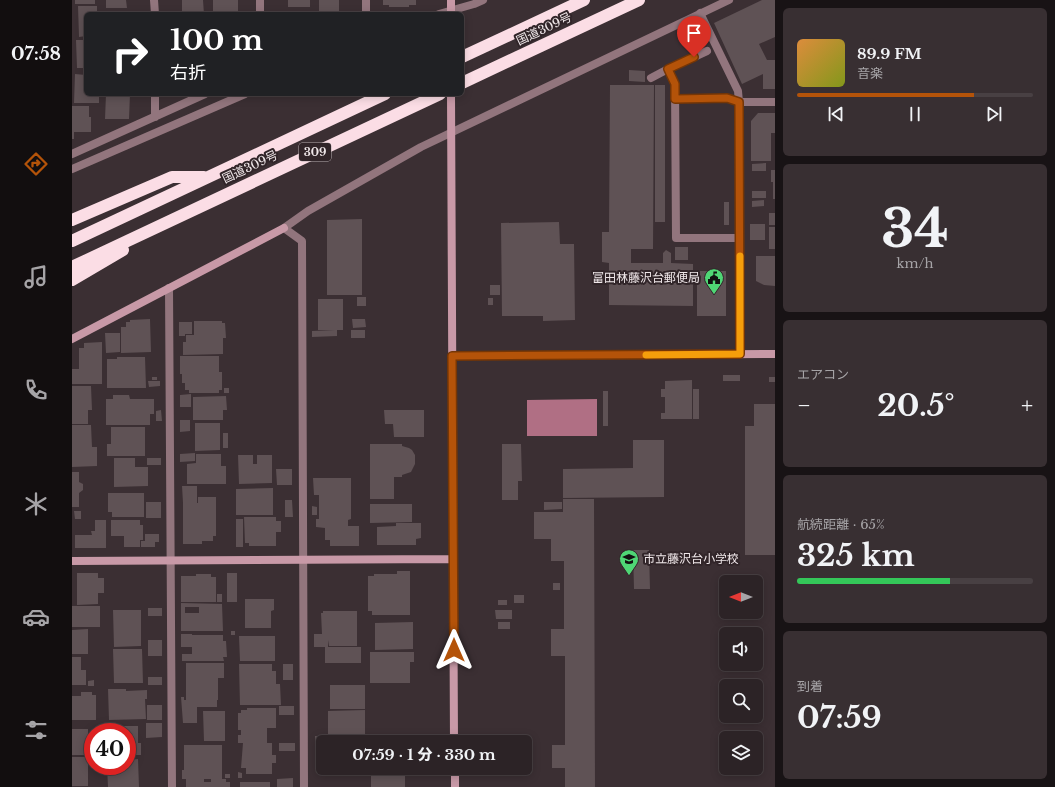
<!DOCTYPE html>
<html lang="ja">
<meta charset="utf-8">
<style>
body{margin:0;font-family:"Libre Baskerville","Noto Sans JP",serif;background:#382f32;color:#f1f3f6;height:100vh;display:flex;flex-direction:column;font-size:15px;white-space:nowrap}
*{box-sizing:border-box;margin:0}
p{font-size:13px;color:#a6a4a7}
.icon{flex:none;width:22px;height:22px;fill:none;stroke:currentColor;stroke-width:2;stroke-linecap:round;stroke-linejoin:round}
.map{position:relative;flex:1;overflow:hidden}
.drawer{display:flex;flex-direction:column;gap:8px;padding:8px;background:#181315;width:280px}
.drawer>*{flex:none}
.top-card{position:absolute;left:12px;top:12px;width:380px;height:84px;border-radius:6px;box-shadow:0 2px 10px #0003,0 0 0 1px #484043;background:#202124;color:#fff;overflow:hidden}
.needle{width:26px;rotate:270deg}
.fabs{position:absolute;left:647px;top:575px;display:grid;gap:8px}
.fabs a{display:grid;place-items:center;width:44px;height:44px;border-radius:6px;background:#2c2326;box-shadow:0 2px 10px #0003,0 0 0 1px #484043;font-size:20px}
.speed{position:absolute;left:12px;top:723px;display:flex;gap:8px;font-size:20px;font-weight:700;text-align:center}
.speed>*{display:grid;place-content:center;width:52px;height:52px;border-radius:50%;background:#2c2326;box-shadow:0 2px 10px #0003,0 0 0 1px #484043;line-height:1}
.speed .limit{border:6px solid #d22;background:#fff;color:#111}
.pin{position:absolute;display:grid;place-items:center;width:34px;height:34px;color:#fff;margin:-41px -17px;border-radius:50% 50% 50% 0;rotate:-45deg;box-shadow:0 0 4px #0007}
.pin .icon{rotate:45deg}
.me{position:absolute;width:44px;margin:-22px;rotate:0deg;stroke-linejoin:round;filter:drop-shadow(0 0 3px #0008)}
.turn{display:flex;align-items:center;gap:14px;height:84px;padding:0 20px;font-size:18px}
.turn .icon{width:52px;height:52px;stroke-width:2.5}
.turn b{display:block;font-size:28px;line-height:34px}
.big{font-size:30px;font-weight:800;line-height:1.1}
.drawer .card{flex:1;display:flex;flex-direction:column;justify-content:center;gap:6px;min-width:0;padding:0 14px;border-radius:6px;background:#382f32}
.drawer .dial{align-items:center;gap:0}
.dial b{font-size:52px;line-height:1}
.song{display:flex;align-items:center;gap:12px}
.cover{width:48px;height:48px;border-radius:6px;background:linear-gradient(135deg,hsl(30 70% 55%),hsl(70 70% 35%))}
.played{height:4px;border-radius:2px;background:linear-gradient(90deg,#b45309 75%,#484043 75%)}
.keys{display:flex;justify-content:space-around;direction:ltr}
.heat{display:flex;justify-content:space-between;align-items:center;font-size:22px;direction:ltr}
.charge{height:6px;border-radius:3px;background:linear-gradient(90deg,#34c759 65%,#484043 0)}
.trip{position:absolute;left:244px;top:735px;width:216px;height:40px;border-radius:6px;background:#2c2326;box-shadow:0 2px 10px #0003,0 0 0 1px #484043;font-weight:800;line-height:40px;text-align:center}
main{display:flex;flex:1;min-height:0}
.menu{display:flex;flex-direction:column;width:72px;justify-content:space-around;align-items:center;background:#120e0f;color:#a6a4a7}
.menu .icon{width:28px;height:28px}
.menu .on{color:#b45309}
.menu b{font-size:18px;color:#f1f3f6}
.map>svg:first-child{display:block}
.water{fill:#b06f84}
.building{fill:#5f5255;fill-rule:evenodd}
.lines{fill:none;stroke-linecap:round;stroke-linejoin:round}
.lane{stroke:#92757d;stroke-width:8}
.street{stroke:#92757d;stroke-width:8}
.secondary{stroke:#c899a7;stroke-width:8}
.highway{stroke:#fbdde5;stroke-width:12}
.route-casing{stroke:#753606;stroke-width:10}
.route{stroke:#b45309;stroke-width:7}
.slow{stroke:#f59e0b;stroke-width:7}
.labels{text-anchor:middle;stroke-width:4;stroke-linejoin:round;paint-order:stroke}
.shield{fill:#312529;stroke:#b6adaf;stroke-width:1}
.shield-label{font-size:11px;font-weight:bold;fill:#efe7e9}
.street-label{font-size:12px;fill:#efe7e9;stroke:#312529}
.poi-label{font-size:12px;fill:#efe7e9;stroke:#312529;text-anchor:end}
</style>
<main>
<nav class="menu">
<b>07:58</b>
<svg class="icon on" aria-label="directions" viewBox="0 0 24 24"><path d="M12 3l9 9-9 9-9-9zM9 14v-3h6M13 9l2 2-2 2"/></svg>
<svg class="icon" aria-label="music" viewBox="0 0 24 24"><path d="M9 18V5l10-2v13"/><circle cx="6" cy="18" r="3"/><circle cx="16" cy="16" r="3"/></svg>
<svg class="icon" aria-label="phone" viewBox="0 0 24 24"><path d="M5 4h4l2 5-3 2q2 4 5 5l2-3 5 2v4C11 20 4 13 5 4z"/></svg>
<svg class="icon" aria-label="climate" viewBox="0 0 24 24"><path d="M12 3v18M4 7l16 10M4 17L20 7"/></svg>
<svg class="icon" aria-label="car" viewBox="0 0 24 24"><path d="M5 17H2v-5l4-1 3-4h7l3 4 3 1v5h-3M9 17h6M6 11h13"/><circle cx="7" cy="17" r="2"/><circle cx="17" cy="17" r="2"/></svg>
<svg class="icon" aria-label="filters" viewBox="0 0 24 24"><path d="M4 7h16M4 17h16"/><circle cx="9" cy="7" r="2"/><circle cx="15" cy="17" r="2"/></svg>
</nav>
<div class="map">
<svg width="703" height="787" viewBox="0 0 703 787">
<rect width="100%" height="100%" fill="#3b2f33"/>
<path class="water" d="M525,399v37h-70v-36z"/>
<path class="building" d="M3,0h20v4h-20z
M34,0h20l1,8h-21z
M110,0h21l1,14h-22z
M141,0h25v14h-25z
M216,0h22v7h-22z
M247,0h20v14h-20z
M311,0h33v5h-7v2h-20v-2h-6z
M690,0h13v37l-16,7 8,16h8v29h-12v-15l-21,10 -28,-61z
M6,6h19v8h-11v22l-7,1z
M33,11h27v3h-27z
M204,11h30v3h-30z
M318,11l2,3h-9z
M4,40h10v28h-9z
M557,70l16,1v11l-16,-1z
M3,74l11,1v19h13v9h-25z
M538,85h44l-1,164h-22v14h32v-10l3,-3 5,3v10l22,1v42l-84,-1v-42l-7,-1v-30h7z
M583,85h10v137h-10z
M34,94h24l-1,25h-24z
M0,106h17v11h2v15h-17v7h-2z
M686,113h17v20h-4v28h-20v-40z
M694,163v8h-14v-7z
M699,170h4v29h-2v-17h-2z
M680,191h14v7h-14z
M692,200v6l-12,1v-6z
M652,202h5v23h-5z
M697,213h6v12h-6z
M290,219v76h-35v-75z
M487,222l1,22h14l1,76 -32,1v-5h-41l-1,-93z
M678,224h15v16h-15z
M697,227h6v22h-6z
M603,247h13v13h-13z
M684,256h19v30l-11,-1 -8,-4z
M625,271h29v45h-29z
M418,285h10v10h-10z
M285,297h9v9h-9z
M416,298h5v7h-5z
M246,299h25v31h-6v6l-25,1v-6l23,-1h-17z
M78,319l1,33 -30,1v-26h5v-5h4v-2z
M280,319h13l1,8 -13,1z
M122,321h28v2h3l1,15h-3v16l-40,1v-13h3v-7h8z
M107,322h13v12h-7v2h-6z
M279,330h14v8h-14z
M33,333h15v19l-14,1z
M30,342v42h-30v-15h7v-21h5v-5z
M108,356h39v16h3v18h-3v3h-30v-3h-4v-7h-3v-9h-2z
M45,357h28l1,31h-39v-29h10z
M651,375h17v6h-17z
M80,377h5v3h-5z
M697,377h6v5h-6z
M620,380v39h-31v-6h4v-16h-4v-8h4v-8z
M76,381h12v5l-11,1z
M0,386h19l1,24h-4v14h-16z
M152,388h5v5h-5z
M621,389h6v30h-6z
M531,391h5v35h-5z
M119,394v13h-11v-12z
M41,395h16l1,4h24v15h-4v11h-44v-26h7z
M154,396l1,14h-4v10h-30v-23z
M682,404h21v151h-30v-129h9z
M89,410l1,11h-6v-10z
M312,410h40v27h-30l-1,-13h-8z
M108,420h10v11l-10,1z
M123,423h25v27l-25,1z
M0,425h19l1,22h5v19l-25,1z
M39,427h34v29h-38v-12h4z
M151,433h5v15h-5z
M561,440h31v57l-101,1v-29l70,-1z
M298,444h32v2l7,2 3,2 3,5v9l-4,8 -9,3v2h-8v22h-24z
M430,444h19l1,37h-4v19h-16z
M123,453v8l-15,1v-8z
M124,454h25v12h5v18h-39v-20l9,-1z
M166,455h15v9h4v-9h15v28l-33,1z
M42,458h21v9h13v19l-34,1z
M75,458h14v7h-14z
M204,469h16v16h-15z
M0,472h7v10l4,2v6l-4,3v14h-7z
M241,478h38v41l-3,1v6h11v20h-29v-6h-5v-12l-9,-1v-8h3v-24h-5z
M110,486h15v17h-14z
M201,488v27h-37v-26z
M36,493h36v24h-32v-5h-4z
M126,497h18v39h-3v5h-11v3h-19v-41h15z
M491,499h31l1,288h-30v-19h-13v-23h13v-89h-14v-27h13v-68h-13v-22h-17v-27h29z
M213,500h7l1,17h-8z
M74,502h15v16h-15z
M472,502h18v7l-18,1z
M298,504h42v18l-42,1z
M240,506l5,1v8h-5z
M2,511h7v8h-6z
M172,517h32v4h5v11h-5v14h-27v-3h-4z
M164,519h7v28h-7z
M23,520h11v28h-31v-13h17l-1,-4h4z
M39,520h29v5h3v15h-3v7h-16v-11h-13z
M324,523h25v15l-5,1v6h-39v-18l19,-1z
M73,534h14v8h-4v5h-14v-6h4z
M561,550h16l1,39h-16z
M325,571h13v44h-38v-4h-4v-35h6v-2h23z
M5,573h21v5h6v15h-6v11l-21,1z
M155,573h10v29h-10z
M124,574h15v3h5v25h-35v-26h15z
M481,583h7v7h-7z
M145,594h5v8h-5z
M442,595h10v8h-10z
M173,599h29v11l-3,1v17h-26z
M426,600h9v5h-9z
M109,603l41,1 1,27h-42zM113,607h14v6h-14z
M0,606h28v21h-28z
M76,608h14v8h-14z
M41,610h28v36l-27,1z
M423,610h17v9h-16z
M251,611h34v35h-28l-1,-6v7h33v16h-36v-16h-11v-13h8l-1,-21h2z
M341,622v27l-38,1v-27z
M426,622h12v7h-12z
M16,629v25h-16v-24z
M159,631h4v4h-4z
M109,634h11v6v-5h31v6h3l1,16h-4l1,4h-42v-7h10v5v-12h-11z
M167,636h36v25h-35z
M76,640h14v16h-14z
M41,649h29l1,34h-29z
M298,652h44v10h-4v21h-40z
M0,657h9v13h5v15h-14z
M114,663h38v15h-6v22h-1v7h-20v16h-14l-2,-26h3v3h2z
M167,664h33v7h4v13h4l1,21h-41z
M211,664h10v16h-10z
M76,677h14v8h-14z
M22,680v6h-6v-5z
M258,685h35v24h-35z
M36,689h18v2l21,-1v9h-2l1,20 -37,1z
M9,692h11v3h4v25h-24v-24h9z
M75,705h15v15h-15z
M207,706h15v9h-15z
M175,708h29v20h-9v15h-29v-8h3v-5h-3v-17h3v-3h6z
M293,710v24h-37v-23z
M131,711h22v30h-21z
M74,723h16v14l-16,1z
M35,726h31v17h3v12h-14v-23h-20z
M0,729h16v26h-16z
M243,736h11v6h-3v9h-8z
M256,736h16v6h-16z
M277,736h19v6h-19z
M171,743h29v12h4v8h-4v11h-26v-6h-5z
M207,743h16v8h-16z
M112,745h38v34h4v3h4v5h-44v-8h-4v-9h2zM132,779h7v3h-7z
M0,757h16v29h-16z
M66,759l1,28h-31l-1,-21h20v-6z
M299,768h40v3h-6v16h-34z
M166,772l4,1v5h-4z
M153,774h5v4h-5z
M221,778v9h-16v-8z
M168,782h30v5h-30z"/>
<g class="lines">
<path class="lane" d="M635,51l-39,18 7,15 1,154h64
M579,78l17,-9
M603,99l52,-1 12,4"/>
<path class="street" d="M82,0l1,14
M188,0v14
M294,0v14
M628,13l38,78 1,11 1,252
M367,14l35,-10 9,-4
M83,94v23
M667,102h36
M0,154l133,-60
M0,169l173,-75
M97,288l3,499
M232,787l-2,-546 -18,-13 24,-17 113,-64 308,-147"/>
<path class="secondary" d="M379,0v14
M379,94l3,648
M0,339l212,-111
M381,356l322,-2
M0,561l381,-2
M383,768v19"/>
<path class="highway" d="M390,57l122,-57
M390,83l177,-83
M0,220l100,-43h32
M0,241l313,-147
M0,267l368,-173
M0,280l51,-30"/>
</g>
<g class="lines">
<defs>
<path id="route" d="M382,650l-2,-294 288,-2 -1,-252 -12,-4 -52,1v-15l-7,-15 26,-12"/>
</defs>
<use href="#route" class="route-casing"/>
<use href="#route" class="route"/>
<path class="slow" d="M574,355l94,-1v-98"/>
</g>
<defs>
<symbol id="civic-pin" viewBox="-11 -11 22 30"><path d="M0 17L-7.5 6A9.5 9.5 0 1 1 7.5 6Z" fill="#4fd675" stroke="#312529"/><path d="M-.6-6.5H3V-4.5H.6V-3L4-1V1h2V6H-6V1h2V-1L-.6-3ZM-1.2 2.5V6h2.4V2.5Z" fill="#111"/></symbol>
<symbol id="school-pin" viewBox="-11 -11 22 30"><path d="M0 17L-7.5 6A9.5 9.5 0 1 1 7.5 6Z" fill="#4fd675" stroke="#312529"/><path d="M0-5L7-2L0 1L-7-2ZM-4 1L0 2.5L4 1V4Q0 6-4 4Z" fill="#111"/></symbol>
</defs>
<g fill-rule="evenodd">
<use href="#civic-pin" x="631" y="267" width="22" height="30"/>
<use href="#school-pin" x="546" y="548" width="22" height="30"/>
</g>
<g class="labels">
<rect class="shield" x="227" y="143" width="32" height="18" rx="3"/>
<g class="shield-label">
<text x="243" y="156">309</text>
</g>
<g class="street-label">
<text transform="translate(472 29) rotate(-25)" y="4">国道309号</text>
<text transform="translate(178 167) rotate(-25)" y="4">国道309号</text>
</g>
<g class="poi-label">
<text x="628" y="282">富田林藤沢台郵便局</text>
<text x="571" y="563" text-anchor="start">市立藤沢台小学校</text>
</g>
</g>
</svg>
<div class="fabs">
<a><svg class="needle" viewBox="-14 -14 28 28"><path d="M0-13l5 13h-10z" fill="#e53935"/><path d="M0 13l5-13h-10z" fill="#a6a4a7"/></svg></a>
<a><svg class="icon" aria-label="sound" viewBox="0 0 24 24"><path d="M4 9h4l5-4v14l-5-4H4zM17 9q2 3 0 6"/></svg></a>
<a><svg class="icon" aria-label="search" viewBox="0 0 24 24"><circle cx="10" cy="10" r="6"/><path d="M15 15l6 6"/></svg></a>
<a><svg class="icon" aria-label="layers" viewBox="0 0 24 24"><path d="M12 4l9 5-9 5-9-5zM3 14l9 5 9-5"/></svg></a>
</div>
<div class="speed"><div class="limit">40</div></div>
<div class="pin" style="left:622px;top:57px;background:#d93025"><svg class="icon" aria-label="arrive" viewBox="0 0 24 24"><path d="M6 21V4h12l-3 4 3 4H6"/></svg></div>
<svg class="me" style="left:382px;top:650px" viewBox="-20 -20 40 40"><path d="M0-17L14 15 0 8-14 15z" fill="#b45309" stroke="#fff" stroke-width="4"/></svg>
<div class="trip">07:59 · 1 分 · 330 m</div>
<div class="top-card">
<div class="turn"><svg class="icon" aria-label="right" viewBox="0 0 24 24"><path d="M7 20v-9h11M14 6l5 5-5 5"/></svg><div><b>100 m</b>右折</div></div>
</div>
</div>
<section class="drawer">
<div class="card">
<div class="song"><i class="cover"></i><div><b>89.9 FM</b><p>音楽</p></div></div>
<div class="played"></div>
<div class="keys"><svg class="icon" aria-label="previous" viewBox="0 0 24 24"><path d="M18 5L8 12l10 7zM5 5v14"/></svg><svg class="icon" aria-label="pause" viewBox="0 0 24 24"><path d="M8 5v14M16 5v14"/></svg><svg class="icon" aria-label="next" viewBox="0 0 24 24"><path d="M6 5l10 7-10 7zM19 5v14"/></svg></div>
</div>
<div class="card dial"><b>34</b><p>km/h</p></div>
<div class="card"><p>エアコン</p>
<div class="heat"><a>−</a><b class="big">20.5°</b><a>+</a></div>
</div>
<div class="card"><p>航続距離 · 65%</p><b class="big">325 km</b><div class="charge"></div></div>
<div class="card"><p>到着</p><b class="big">07:59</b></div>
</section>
</main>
